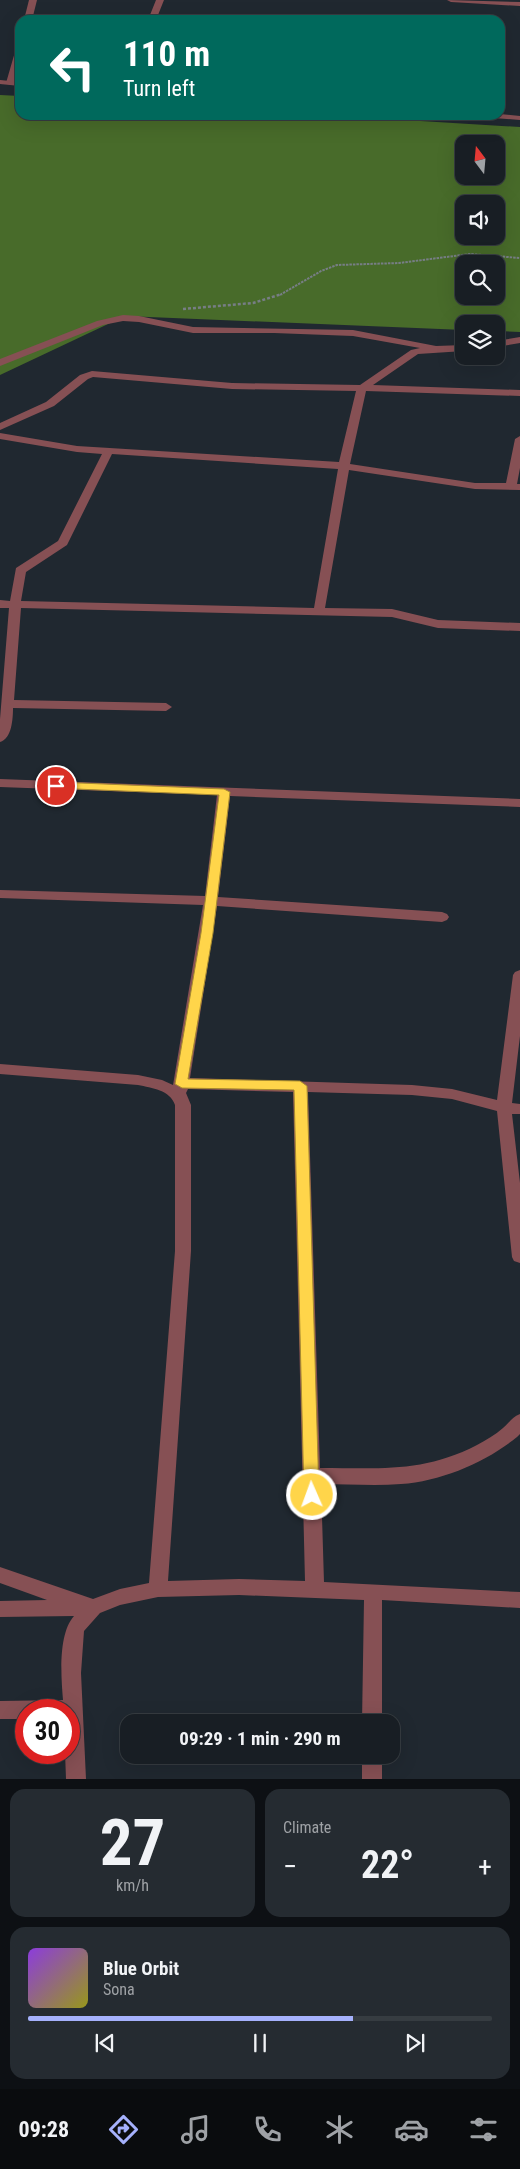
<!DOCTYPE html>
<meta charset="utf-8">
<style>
body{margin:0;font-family:"Roboto Condensed",sans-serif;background:#252b31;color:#f1f3f6;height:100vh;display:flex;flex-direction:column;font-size:19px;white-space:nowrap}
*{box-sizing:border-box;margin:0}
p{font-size:16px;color:#9fa2a6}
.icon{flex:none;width:28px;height:28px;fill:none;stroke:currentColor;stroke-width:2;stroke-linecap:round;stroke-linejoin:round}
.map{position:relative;height:1779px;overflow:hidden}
.drawer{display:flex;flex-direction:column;gap:10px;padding:10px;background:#0d1014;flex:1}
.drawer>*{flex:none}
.guide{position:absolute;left:15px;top:15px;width:490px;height:105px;border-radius:15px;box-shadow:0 5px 20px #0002,0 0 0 1px #363c41;background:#00695c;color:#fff;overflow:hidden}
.needle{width:32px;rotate:344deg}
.controls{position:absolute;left:455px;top:135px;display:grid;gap:10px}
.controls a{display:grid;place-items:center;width:50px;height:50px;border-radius:10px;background:#181e24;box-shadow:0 5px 20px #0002,0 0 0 1px #363c41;font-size:25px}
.speed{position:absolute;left:15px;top:1699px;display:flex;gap:10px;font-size:25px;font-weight:700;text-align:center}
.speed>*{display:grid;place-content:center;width:65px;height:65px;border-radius:50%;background:#181e24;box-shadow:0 5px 20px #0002,0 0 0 1px #363c41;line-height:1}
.speed .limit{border:8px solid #d22;background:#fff;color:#111}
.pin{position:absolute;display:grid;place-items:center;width:42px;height:42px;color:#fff;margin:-21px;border:2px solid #fff;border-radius:50%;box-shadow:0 1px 5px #0007}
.me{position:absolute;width:55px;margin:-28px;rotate:358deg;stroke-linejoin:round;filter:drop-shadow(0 0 4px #0008)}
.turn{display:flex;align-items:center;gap:18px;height:105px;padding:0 25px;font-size:22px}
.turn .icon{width:65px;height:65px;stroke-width:2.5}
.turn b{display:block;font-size:35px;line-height:42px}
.big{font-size:38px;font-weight:700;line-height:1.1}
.drawer .card{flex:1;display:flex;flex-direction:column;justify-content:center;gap:8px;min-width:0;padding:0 18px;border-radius:15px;background:#252b31}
.drawer .dial{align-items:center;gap:0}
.dial b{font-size:65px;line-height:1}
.song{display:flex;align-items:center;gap:15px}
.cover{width:60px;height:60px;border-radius:8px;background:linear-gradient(135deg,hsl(270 70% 55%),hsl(60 70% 35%))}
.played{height:5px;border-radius:2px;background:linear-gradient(90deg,#a5b1fc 70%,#363c41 70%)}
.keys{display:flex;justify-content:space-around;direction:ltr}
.heat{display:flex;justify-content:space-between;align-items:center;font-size:28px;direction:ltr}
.drawer .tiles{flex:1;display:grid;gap:10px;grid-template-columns:1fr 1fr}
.card:last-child{grid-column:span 2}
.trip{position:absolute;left:120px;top:1714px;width:280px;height:50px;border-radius:15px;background:#181e24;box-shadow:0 5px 20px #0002,0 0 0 1px #363c41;font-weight:700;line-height:50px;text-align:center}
.dock{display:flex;height:80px;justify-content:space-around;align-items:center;background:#0a0c0e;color:#9fa2a6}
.dock .icon{width:35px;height:35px}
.dock .on{color:#a5b1fc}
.dock b{font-size:22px;color:#f1f3f6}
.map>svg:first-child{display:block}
.forest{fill:#486b2a;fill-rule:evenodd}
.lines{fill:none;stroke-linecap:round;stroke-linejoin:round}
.path-far1{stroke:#777e85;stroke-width:2;stroke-dasharray:2.5 1;stroke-linecap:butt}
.path{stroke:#777e85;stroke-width:2.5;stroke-dasharray:3 2;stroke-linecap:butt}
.minor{fill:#865054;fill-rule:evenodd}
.tertiary{fill:#865054;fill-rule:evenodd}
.route{fill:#ffd54a;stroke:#a68a30}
</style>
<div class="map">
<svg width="520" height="1779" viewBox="0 0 520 1779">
<rect width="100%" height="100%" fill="#202830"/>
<path class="forest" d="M0,95l20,1v19h303l197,12v205l-24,-1v-7h-32v6l-339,-14 -125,59zM464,144h32v32h-32zM464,204h32v32h-32zM464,264h32v32h-32z"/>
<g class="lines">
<path class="path-far1" d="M280,295l41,-24 16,-6 62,-2 71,-9 50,4"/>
<path class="path" d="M183,309l70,-6 29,-9"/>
<path class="minor" d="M29,0h8l-5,20h-8z
M156,0h8l-8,20h-8z
M447,0l73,2v4l-69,-4z
M17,45h3v16l-6,22 -4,2 -4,-2z
M123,315l16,1 54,11 160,3 83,16 28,-1v6l-46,3 -45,31 147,5v6l-154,-5 -16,73 125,19h31l9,-44 5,-3v32l-3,16h3v6l-45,-1 -126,-19 -24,138 67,1 46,11 82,3v8l-82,-3 -46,-11 -371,-9 -7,92 152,3 6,4 -6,4 -153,-3c0,10 -1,31 -13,34v-23l9,-111h-9v-8l10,1 6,-33 42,-27 44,-87 -25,-2 -77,-13v-6l77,13 262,16 17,-71 -124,-2 -139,-12 -5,2 -34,27 -54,24v-7l46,-21 34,-27 12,-4 140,12 128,2 51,-35 9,-2 -67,-12 -79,-3h-81l-54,-11 -16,-1 -20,4 -103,41v-7l97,-38zM112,454l226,15 -24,139 -293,-7 5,-29 41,-27z
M520,337v6l-24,4v-6z
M0,779l520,20v8l-290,-11 -12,101 224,15 5,2 2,3 -2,3 -5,2 -225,-16 -27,172 222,7 40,4 45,11 16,-125 2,-3 5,-2v66l-8,67 8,1v10h-8l8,69v80l-6,-2 -2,-4 -15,-146 -45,-12 -40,-4 -104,-3 12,376c59,0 103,5 157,-23 9,-5 18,-10 26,-17 6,-5 9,-11 17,-14v20l-3,3c-31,25 -75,44 -116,47 -26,2 -54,0 -80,0l3,98 196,10v16l-138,-8v122h-20l2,-122 -125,-5 -81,2 -38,8 -20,8 -16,18 -3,42 5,106h-20l-1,-27h4v-42h-43v9h-26v-18l63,-1c-2,-24 -5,-66 11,-84l-74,1v-16l47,-1 -47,-17v-16l93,32 27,-10 29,-6 26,-332v-146c-5,-15 -23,-17 -37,-20l-138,-11v-10l138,11 24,5 11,5 30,-180 -203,-7v-8l205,6 12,-101 -217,-8zM188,1089l105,3 12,489 -66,-2 -71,2 23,-330v-146l-5,-12z
M362,1755h20v24h-20z"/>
<path class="tertiary" d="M0,80l20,2v4l-20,-2z
M500,114l20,2v4l-39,-3 -4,-2z"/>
</g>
<path class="route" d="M56,782l168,7 6,3 -17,141 -25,146 112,2 7,5 12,409 -2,5 -5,1 -5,-1 -3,-5 -10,-405 -112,-2 -7,-4 26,-151 18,-138 -167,-7 -1,-2 1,-3z"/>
</svg>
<div class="controls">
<a><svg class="needle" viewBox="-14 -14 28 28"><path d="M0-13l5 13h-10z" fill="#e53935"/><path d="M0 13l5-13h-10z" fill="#9fa2a6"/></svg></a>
<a><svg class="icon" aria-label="sound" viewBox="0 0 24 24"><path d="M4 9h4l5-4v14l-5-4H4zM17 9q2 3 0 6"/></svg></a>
<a><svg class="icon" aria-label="search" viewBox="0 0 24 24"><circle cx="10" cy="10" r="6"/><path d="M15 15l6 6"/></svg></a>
<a><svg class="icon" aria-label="layers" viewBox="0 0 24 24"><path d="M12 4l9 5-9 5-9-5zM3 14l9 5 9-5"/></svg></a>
</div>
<div class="speed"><div class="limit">30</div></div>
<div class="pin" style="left:56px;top:786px;background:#d93025"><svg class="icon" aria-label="arrive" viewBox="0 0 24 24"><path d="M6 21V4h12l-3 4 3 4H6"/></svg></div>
<svg class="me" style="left:312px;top:1495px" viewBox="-20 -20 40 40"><circle r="17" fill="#ffd54a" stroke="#fff" stroke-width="3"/><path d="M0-11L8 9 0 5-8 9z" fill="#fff"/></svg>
<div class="trip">09:29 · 1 min · 290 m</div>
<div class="guide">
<div class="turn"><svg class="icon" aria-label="left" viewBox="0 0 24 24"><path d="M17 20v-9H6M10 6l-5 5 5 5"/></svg><div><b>110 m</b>Turn left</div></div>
</div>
</div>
<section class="drawer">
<div class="tiles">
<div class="card dial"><b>27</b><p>km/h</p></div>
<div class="card"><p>Climate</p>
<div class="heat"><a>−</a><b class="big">22°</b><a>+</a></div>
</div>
<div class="card">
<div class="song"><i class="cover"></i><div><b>Blue Orbit</b><p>Sona</p></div></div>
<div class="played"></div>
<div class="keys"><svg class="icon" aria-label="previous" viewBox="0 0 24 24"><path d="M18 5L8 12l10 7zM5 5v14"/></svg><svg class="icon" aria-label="pause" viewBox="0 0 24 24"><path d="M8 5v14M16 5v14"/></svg><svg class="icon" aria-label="next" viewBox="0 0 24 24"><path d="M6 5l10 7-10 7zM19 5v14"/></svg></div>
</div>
</div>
</section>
<nav class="dock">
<b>09:28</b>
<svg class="icon on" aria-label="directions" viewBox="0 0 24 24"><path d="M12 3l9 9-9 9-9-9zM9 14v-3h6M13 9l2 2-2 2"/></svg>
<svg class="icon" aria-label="music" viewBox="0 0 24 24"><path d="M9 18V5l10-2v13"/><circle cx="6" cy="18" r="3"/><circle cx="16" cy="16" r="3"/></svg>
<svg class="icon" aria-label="phone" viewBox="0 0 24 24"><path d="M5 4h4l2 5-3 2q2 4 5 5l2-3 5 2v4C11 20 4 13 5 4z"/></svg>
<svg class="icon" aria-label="climate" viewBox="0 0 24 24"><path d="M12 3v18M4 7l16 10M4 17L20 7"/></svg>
<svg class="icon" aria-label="car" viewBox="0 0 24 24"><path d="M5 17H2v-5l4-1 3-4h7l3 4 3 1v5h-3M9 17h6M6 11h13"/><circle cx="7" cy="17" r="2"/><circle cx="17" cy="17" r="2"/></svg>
<svg class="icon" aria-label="filters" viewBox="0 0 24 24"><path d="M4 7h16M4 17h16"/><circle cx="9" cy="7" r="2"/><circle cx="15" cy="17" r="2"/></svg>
</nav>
